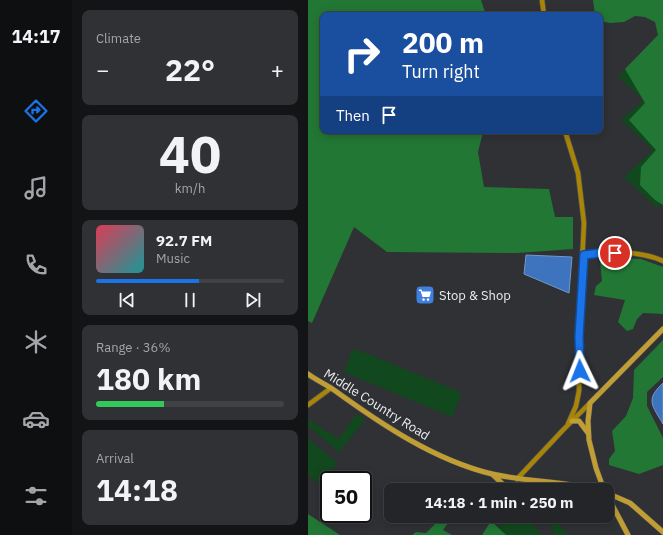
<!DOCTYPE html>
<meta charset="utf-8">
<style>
body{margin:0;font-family:"IBM Plex Sans",sans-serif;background:#2f3134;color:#f1f3f6;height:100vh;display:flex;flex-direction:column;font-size:15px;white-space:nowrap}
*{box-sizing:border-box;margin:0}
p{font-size:13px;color:#a3a5a8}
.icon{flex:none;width:22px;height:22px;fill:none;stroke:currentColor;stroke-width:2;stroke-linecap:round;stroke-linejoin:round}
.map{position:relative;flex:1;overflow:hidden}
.drawer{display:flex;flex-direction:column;gap:10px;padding:10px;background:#131416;width:236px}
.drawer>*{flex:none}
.guide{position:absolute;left:12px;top:12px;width:283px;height:122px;border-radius:8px;box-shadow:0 2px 10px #0003,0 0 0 1px #404245;background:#1a4fa0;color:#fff;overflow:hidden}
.speed{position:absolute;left:12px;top:471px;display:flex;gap:8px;font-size:20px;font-weight:700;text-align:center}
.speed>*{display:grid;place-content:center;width:52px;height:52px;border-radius:50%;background:#232528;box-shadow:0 2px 10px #0003,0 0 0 1px #404245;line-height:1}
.speed .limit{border:2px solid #111;border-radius:6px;background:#fff;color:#111}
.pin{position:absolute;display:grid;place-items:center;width:34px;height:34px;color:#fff;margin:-17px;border:2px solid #fff;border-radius:50%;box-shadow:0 1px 4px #0007}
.me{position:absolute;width:44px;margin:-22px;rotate:358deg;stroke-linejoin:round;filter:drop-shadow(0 0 3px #0008)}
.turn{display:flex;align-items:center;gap:14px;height:84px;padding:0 16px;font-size:18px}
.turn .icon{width:52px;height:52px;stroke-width:2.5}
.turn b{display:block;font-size:28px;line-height:34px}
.then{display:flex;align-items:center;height:38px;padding:0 16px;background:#0003;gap:8px;font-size:15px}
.big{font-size:30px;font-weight:800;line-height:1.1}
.drawer .card{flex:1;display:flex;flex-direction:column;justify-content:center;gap:6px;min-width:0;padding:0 14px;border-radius:8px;background:#2f3134}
.drawer .dial{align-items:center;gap:0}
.dial b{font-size:52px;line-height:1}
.song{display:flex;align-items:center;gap:12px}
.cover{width:48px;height:48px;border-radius:6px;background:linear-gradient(135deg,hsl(350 70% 55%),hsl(180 70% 35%))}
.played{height:4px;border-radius:2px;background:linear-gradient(90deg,#1a73e8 55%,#404245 55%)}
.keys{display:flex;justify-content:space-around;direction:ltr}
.heat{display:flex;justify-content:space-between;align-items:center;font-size:22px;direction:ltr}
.charge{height:6px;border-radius:3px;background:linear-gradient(90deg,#34c759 36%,#404245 0)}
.trip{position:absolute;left:76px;top:483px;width:230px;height:40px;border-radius:8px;background:#232528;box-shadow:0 2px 10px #0003,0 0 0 1px #404245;font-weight:800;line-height:40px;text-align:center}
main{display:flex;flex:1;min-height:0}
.tab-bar{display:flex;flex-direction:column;width:72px;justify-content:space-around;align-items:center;background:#0e0f10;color:#a3a5a8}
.tab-bar .icon{width:28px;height:28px}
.tab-bar .on{color:#1a73e8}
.tab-bar b{font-size:18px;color:#f1f3f6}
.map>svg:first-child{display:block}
.green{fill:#12481e}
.forest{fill:#227735}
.water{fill:#3d74bd;stroke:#7198cc}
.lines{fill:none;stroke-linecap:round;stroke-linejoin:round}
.secondary-casing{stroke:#4d4f53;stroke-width:6}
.primary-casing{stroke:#4d4f53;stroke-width:6}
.secondary{stroke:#a88507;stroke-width:4.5}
.primary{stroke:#c19e33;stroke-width:5}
.route-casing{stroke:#114b97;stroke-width:10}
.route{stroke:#1a73e8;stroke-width:7}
.labels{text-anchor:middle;stroke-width:4;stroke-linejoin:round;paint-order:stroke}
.poi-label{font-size:13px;fill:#eaecee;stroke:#2f3135;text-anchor:start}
.street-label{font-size:13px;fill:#eaecee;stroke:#2f3135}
</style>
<main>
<nav class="tab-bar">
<b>14:17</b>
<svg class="icon on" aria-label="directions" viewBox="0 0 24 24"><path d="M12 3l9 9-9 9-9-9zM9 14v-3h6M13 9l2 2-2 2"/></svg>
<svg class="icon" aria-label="music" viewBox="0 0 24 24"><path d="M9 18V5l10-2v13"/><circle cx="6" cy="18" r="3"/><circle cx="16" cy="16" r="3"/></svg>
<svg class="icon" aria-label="phone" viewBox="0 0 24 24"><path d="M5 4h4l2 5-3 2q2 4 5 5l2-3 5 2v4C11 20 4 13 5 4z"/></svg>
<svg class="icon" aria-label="climate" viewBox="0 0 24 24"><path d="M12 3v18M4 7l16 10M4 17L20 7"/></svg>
<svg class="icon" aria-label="car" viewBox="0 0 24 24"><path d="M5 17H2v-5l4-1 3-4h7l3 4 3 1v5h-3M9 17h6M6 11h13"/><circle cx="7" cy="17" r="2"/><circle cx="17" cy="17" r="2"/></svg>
<svg class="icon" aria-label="filters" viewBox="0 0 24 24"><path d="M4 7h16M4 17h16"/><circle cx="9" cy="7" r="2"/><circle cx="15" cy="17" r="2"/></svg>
</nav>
<section class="drawer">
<div class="card"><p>Climate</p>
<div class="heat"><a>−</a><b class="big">22°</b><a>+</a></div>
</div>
<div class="card dial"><b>40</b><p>km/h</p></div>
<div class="card">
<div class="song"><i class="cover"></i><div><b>92.7 FM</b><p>Music</p></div></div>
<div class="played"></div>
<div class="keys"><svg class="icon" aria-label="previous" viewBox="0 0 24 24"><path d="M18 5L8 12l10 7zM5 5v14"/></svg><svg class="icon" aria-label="pause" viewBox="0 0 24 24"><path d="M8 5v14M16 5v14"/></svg><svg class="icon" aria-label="next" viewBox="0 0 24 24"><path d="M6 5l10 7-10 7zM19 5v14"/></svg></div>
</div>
<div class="card"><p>Range · 36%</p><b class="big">180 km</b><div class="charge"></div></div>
<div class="card"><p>Arrival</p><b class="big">14:18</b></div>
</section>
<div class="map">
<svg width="355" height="535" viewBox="0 0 355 535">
<rect width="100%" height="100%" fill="#2f3135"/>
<path class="green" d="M355,33v169l-6,6 -33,-31 29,-27 -32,-30 23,-20 -26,-23z
M50,350l102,42 1,3 -9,22 -108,-45 8,-21z
M48,414l9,6 -26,32 -31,-26v-7l31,20z
M0,438l29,25 -16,22 -13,-10z
M202,516h17l14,19h-41l-2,-5 2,-5z
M247,519l12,16h-13l-4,-14z"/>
<path class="forest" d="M0,0h173l5,15h-163v116h163l-3,1 -5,20 6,35 65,2 6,28h18v32l-56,4 -130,-1 -33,-25 -42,96 -4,-2z
M285,0h70v205l-8,-5 -15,-15 1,-18 15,-17 -27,-30 16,-17 -20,-34 33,-34 -3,-13 -10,-5 -10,-1 -11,6 -14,1 -10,-2v-6h-5z
M297,258l36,1 22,8v47l-20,-1 -6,6 -4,10 -6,2 -9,-9 7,-22 -31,-5 2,-9 6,-5 -2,-20z
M355,340v37l-16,15v14l16,32v27l-24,9 -30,-9v-6l6,-8 -3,-20 14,-15 7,-18 1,-28z
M0,514l32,21h-32z
M133,518l7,5 -5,7 9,5h-40l4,-3 10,1z
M183,521l15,14h-24z"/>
<path class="water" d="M218,255l46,2 -3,36 -45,-19z
M355,383v41c-11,-19 -18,-24 0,-41z"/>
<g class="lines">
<defs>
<path id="secondary" d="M234,0l2,15
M257,131l13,42 6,50 -4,82 -1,86 -3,15 -8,18
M276,255c25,-3 55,-5 79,6
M0,405l23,-17
M209,479l46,-49 27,-27"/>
<path id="primary" d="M0,374c8,6 17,10 26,16 47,34 100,70 158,84 35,8 71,7 105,16
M264,421h7l9,12
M184,474l17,16
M296,490l-8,-22 -7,-28 -1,-19 2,-18 73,-74
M299,493l23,10 33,29
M299,495l21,40"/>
</defs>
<use href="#secondary" class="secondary-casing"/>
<use href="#primary" class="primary-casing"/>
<use href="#secondary" class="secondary"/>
<use href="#primary" class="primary"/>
</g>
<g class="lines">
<defs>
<path id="route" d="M272,371l-1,-35 5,-81 16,-2h15"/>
</defs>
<use href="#route" class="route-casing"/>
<use href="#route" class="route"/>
</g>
<defs>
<symbol id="supermarket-square" viewBox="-11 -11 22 22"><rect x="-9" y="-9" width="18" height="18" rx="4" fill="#3f7fe0" stroke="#2f3135"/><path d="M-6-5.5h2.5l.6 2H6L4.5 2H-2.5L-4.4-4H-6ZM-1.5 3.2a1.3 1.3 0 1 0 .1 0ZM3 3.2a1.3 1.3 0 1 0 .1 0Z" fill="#fff"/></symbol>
</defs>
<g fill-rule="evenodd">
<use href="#supermarket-square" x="106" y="284" width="22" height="22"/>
</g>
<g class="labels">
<g class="poi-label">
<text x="131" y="300">Stop &amp; Shop</text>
</g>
<g class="street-label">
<text transform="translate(69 404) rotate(32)" y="5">Middle Country Road</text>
</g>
</g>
</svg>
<div class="speed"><div class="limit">50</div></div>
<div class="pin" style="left:307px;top:253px;background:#d93025"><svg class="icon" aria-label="arrive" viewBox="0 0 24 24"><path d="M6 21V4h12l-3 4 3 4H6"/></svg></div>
<svg class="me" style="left:272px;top:371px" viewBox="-20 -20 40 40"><path d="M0-17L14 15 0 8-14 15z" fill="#1a73e8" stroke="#fff" stroke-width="4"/></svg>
<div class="trip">14:18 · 1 min · 250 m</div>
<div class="guide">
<div class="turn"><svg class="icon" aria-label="right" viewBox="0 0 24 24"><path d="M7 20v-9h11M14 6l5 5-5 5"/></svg><div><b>200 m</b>Turn right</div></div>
<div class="then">Then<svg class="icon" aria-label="arrive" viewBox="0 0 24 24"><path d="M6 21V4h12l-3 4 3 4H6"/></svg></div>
</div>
</div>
</main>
